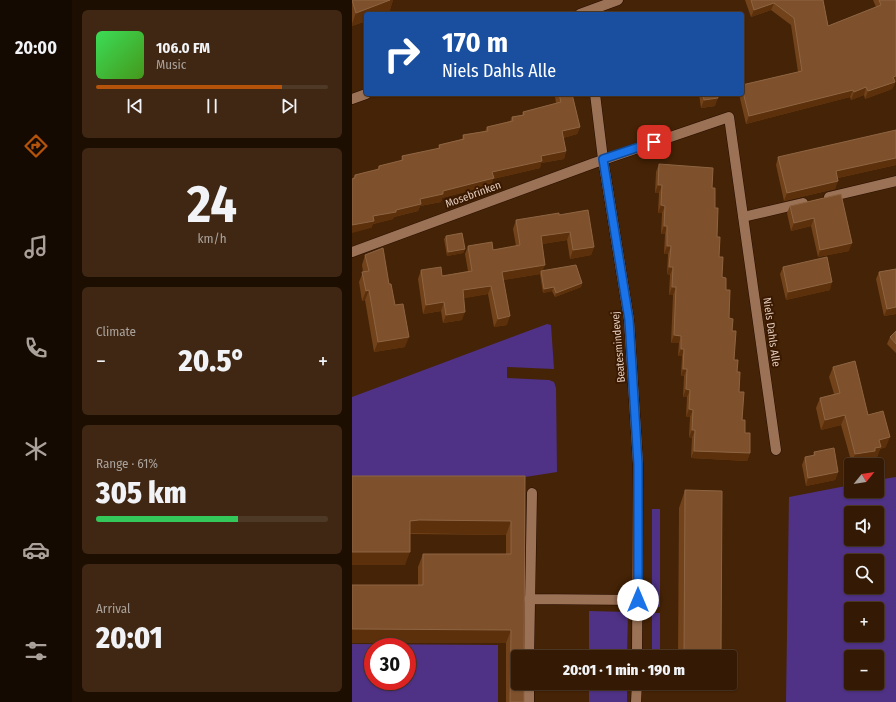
<!DOCTYPE html>
<meta charset="utf-8">
<style>
body{margin:0;font-family:"Fira Sans Condensed",sans-serif;background:#3f2713;color:#f1f3f6;height:100vh;display:flex;flex-direction:column;font-size:15px;white-space:nowrap}
*{box-sizing:border-box;margin:0}
p{font-size:13px;color:#a9a19a}
.icon{flex:none;width:22px;height:22px;fill:none;stroke:currentColor;stroke-width:2;stroke-linecap:round;stroke-linejoin:round}
.map{position:relative;flex:1;overflow:hidden}
.panel{display:flex;flex-direction:column;gap:10px;padding:10px;background:#1d0e02;width:280px}
.panel>*{flex:none}
.top-card{position:absolute;left:12px;top:12px;width:380px;height:84px;border-radius:4px;box-shadow:0 1px 3px #0004,0 0 0 1px #4e3826;background:#1a4fa0;color:#fff;overflow:hidden}
.needle{width:26px;rotate:60deg}
.controls{position:absolute;left:492px;top:458px;display:grid;gap:8px}
.controls a{display:grid;place-items:center;width:40px;height:40px;border-radius:4px;background:#341a04;box-shadow:0 1px 3px #0004,0 0 0 1px #4e3826;font-size:20px}
.speed{position:absolute;left:12px;top:638px;display:flex;gap:8px;font-size:20px;font-weight:700;text-align:center}
.speed>*{display:grid;place-content:center;width:52px;height:52px;border-radius:50%;background:#341a04;box-shadow:0 1px 3px #0004,0 0 0 1px #4e3826;line-height:1}
.speed .limit{border:6px solid #d22;background:#fff;color:#111}
.pin{position:absolute;display:grid;place-items:center;width:34px;height:34px;color:#fff;margin:-17px;border-radius:8px;box-shadow:0 2px 6px #0006}
.me{position:absolute;width:44px;margin:-22px;rotate:0deg;stroke-linejoin:round;filter:drop-shadow(0 0 3px #0008)}
.turn{display:flex;align-items:center;gap:14px;height:84px;padding:0 12px;font-size:18px}
.turn .icon{width:52px;height:52px;stroke-width:2.5}
.turn b{display:block;font-size:28px;line-height:34px}
.big{font-size:30px;font-weight:800;line-height:1.1}
.panel .widget{flex:1;display:flex;flex-direction:column;justify-content:center;gap:6px;min-width:0;padding:0 14px;border-radius:6px;background:#3f2713}
.panel .dial{align-items:center;gap:0}
.dial b{font-size:52px;line-height:1}
.song{display:flex;align-items:center;gap:12px}
.cover{width:48px;height:48px;border-radius:6px;background:linear-gradient(135deg,hsl(130 70% 55%),hsl(100 70% 35%))}
.played{height:4px;border-radius:2px;background:linear-gradient(90deg,#b45309 80%,#4e3826 80%)}
.keys{display:flex;justify-content:space-around;direction:ltr}
.heat{display:flex;justify-content:space-between;align-items:center;font-size:22px;direction:ltr}
.charge{height:6px;border-radius:3px;background:linear-gradient(90deg,#34c759 61%,#4e3826 0)}
.trip{position:absolute;left:159px;top:650px;width:226px;height:40px;border-radius:4px;background:#341a04;box-shadow:0 1px 3px #0004,0 0 0 1px #4e3826;font-weight:800;line-height:40px;text-align:center}
main{display:flex;flex:1;min-height:0}
.dock{display:flex;flex-direction:column;width:72px;justify-content:space-around;align-items:center;background:#150a02;color:#a9a19a}
.dock .icon{width:28px;height:28px}
.dock .selected{color:#b45309}
.dock b{font-size:18px;color:#f1f3f6}
.map>svg:first-child{display:block}
.green{fill:#4f3285;fill-rule:evenodd}
.lines{fill:none;stroke-linecap:round;stroke-linejoin:round}
.minor-casing{stroke:#260d00;stroke-width:11}
.tertiary-casing{stroke:#260d00;stroke-width:11}
.minor{stroke:#9b7256;stroke-width:10}
.tertiary{stroke:#9b7256;stroke-width:10}
.wall{fill:#72421a}
.shaded-wall{fill:#5b300b}
.building{fill:#7e512c;stroke:#8e6543}
.route-casing{stroke:#114b97;stroke-width:10}
.route{stroke:#1a73e8;stroke-width:7}
.labels{text-anchor:middle;stroke-width:4;stroke-linejoin:round;paint-order:stroke}
.street-label{font-size:11px;fill:#e4cdbe;stroke:#3a1900}
</style>
<main>
<nav class="dock">
<b>20:00</b>
<svg class="icon selected" aria-label="directions" viewBox="0 0 24 24"><path d="M12 3l9 9-9 9-9-9zM9 14v-3h6M13 9l2 2-2 2"/></svg>
<svg class="icon" aria-label="music" viewBox="0 0 24 24"><path d="M9 18V5l10-2v13"/><circle cx="6" cy="18" r="3"/><circle cx="16" cy="16" r="3"/></svg>
<svg class="icon" aria-label="phone" viewBox="0 0 24 24"><path d="M5 4h4l2 5-3 2q2 4 5 5l2-3 5 2v4C11 20 4 13 5 4z"/></svg>
<svg class="icon" aria-label="climate" viewBox="0 0 24 24"><path d="M12 3v18M4 7l16 10M4 17L20 7"/></svg>
<svg class="icon" aria-label="car" viewBox="0 0 24 24"><path d="M5 17H2v-5l4-1 3-4h7l3 4 3 1v5h-3M9 17h6M6 11h13"/><circle cx="7" cy="17" r="2"/><circle cx="17" cy="17" r="2"/></svg>
<svg class="icon" aria-label="filters" viewBox="0 0 24 24"><path d="M4 7h16M4 17h16"/><circle cx="9" cy="7" r="2"/><circle cx="15" cy="17" r="2"/></svg>
</nav>
<section class="panel">
<div class="widget">
<div class="song"><i class="cover"></i><div><b>106.0 FM</b><p>Music</p></div></div>
<div class="played"></div>
<div class="keys"><svg class="icon" aria-label="previous" viewBox="0 0 24 24"><path d="M18 5L8 12l10 7zM5 5v14"/></svg><svg class="icon" aria-label="pause" viewBox="0 0 24 24"><path d="M8 5v14M16 5v14"/></svg><svg class="icon" aria-label="next" viewBox="0 0 24 24"><path d="M6 5l10 7-10 7zM19 5v14"/></svg></div>
</div>
<div class="widget dial"><b>24</b><p>km/h</p></div>
<div class="widget"><p>Climate</p>
<div class="heat"><a>−</a><b class="big">20.5°</b><a>+</a></div>
</div>
<div class="widget"><p>Range · 61%</p><b class="big">305 km</b><div class="charge"></div></div>
<div class="widget"><p>Arrival</p><b class="big">20:01</b></div>
</section>
<div class="map">
<svg width="544" height="702" viewBox="0 0 544 702">
<rect width="100%" height="100%" fill="#452306"/>
<path class="green" d="M195,324l4,1 3,44 -47,-2v11l42,2 5,2 2,6 1,84 -57,9 -148,6v-90z
M544,477v225h-110l3,-205 62,-12v6h26v-11zM499,513h26v26h-26zM499,561h26v26h-26zM499,609h26v26h-26zM499,657h26v26h-26z
M300,509h8v98h-8z
M237,611l39,1 -1,45h-38z
M300,613h8v44h-8z
M0,644l146,1v57h-146zM21,647h34v34h-34z
M237,683h38v19h-38z"/>
<g class="lines">
<defs>
<path id="minor" d="M243,94l8,65 26,161 9,144 -1,193
M477,197l67,-16
M391,217l60,-14
M0,252l242,-89 135,-46 47,333
M177,599l109,1
M177,657l3,-164
M177,702v-19
M284,702l1,-19"/>
<path id="tertiary" d="M228,14l38,-14
M0,99l14,-5"/>
</defs>
<use href="#minor" class="minor-casing"/>
<use href="#tertiary" class="tertiary-casing"/>
<use href="#minor" class="minor"/>
<use href="#tertiary" class="tertiary"/>
</g>
<path class="wall" d="M0,0h41l-4,13 -4,1h-19v7l-14,5z
M393,0h78l5,26 48,-19 -3,-7h23l-1,83 -3,6 -27,10 -1,-4 -13,5 -1,-3 -104,27 -7,-30h3v-9l56,-13 -7,-47 -20,-15 -20,7z
M204,94h16l8,33 -3,7 -14,4 3,13 -2,8 -23,4 -1,5 -47,11 -2,6 -49,13 -1,4 -21,4 -2,5 -24,6 -1,2 -20,5 -2,4 -18,-50 2,-3 22,-5 2,-4 22,-5 1,-5 36,-7 1,-4 23,-6 1,-4 22,-4 2,-4 23,-6 2,-4 10,-2 1,-3 33,-9 -1,-6z
M347,94h18l-2,12 -14,2z
M426,157l118,8 -58,13 -3,11 -51,12 -8,-36z
M307,164l53,24 3,20 2,29 2,20 3,20 4,13 3,28 3,13 2,29 3,12 5,48 8,33 -3,8 -56,-3 1,-20 -3,-1 1,-20h-4l1,-20h-4l1,-21h-3l1,-20h-4l1,-13h-8l2,-48h-4l1,-20 -3,-1 1,-20h-4l1,-20h-4l1,-21h-4l1,-20h-4l1,-21z
M489,194l8,57 -31,6 -7,-31 -20,5 -4,-18 3,-7z
M207,215l35,32 -3,8 -21,4 -3,-19 -25,4 1,26 39,13 -1,4 -26,10 -3,-6 -9,2 -3,-19 -37,6 4,45 -13,2 -6,-33 -24,4 -2,22 -19,3 -2,-12 -18,3 -5,-35 3,-9 21,6 26,-5 -3,-17 3,-8 25,4 23,-4 -3,-17 3,-9z
M94,236l19,13 -2,4 -16,3 -3,-17z
M13,255l24,29 6,21 10,42 -31,5 -9,-52 -3,1 -3,-19 4,-10 -1,-7z
M431,267l47,23 -44,10 -6,-26z
M544,269v45l-12,2 -8,-37 3,-7z
M544,331v22l-9,-9 3,-7z
M481,367l35,48 18,32 -6,2 -3,8 -5,1 -1,3 -19,3 -11,-39 -20,5 -5,-22 4,-10 14,-4 -5,-17z
M462,452l24,20 -3,8 -29,6 -4,-21 3,-8 8,-1z
M0,476h173l-1,226h-18v-59l-88,-58v-18l5,-13h83v-19l-96,-1 -5,31h-53z
M333,490l36,167h-43l1,-149z
M325,683h42l-3,8h-39z"/>
<path class="shaded-wall" d="M38,0h3l-4,13 -4,1h-19v7l-14,5v-2l4,-11z
M422,3l-3,7 -20,7 3,-7z
M544,76v6l-1,1 -3,6 -27,10 3,-8z
M514,87l-2,8 -13,5 3,-8z
M501,90l-3,7 -104,27 3,-8z
M366,98l-3,8 -14,2 3,-8z
M228,127l-3,7 -18,5 3,-8z
M214,151l-2,8 -23,4 -1,5 -47,11 -2,6 -49,13 -1,4 -21,4 -2,5 -24,6 -1,2 -20,5 -2,4 -19,5v-8l21,-9 23,-6 24,-11 72,-27 49,-16z
M544,158v7l-63,14 3,-8z
M486,181l-3,8 -51,12 3,-8z
M306,185h4l-3,8h-4z
M309,205l4,1 -3,7h-4z
M462,218l-3,8 -20,5 3,-8z
M312,226h3l-2,8h-4z
M218,232l-3,8 -30,5 4,-9z
M500,243l-3,8 -31,6 2,-7z
M315,246h4l-3,8h-4z
M242,247l-3,8 -21,4 3,-9z
M113,249l-2,4 -16,3 1,-4z
M193,265l-3,8 -1,-2 -1,3 -42,7 4,-9z
M317,267h4l-3,8 -3,-1z
M480,282l-2,8 -44,10 2,-8z
M230,283l-1,4 -26,10 1,-4z
M139,286l-3,8 -28,5 3,-9z
M202,287l-2,4 -9,2 1,-4z
M320,287h4l-3,8h-4z
M17,290l-4,10 -3,1 4,-10z
M92,302l-3,9 -18,3 3,-9z
M544,307v7l-12,2 3,-7z
M113,312l-3,8 -19,3 3,-8z
M158,316l-3,9 -13,2 4,-8z
M322,335l7,1 -2,7h-8z
M57,337l-4,10 -31,5 4,-10z
M329,349h3l-2,7h-4z
M331,369h4l-3,7h-3z
M334,389l4,1 -3,7h-4z
M337,409l4,1 -3,7h-4z
M493,415l-4,10 -20,5 4,-10z
M340,430h3l-3,8 -3,-1z
M538,437l-4,10 -6,2 -3,8 -5,1 -1,3 -19,3 3,-10 24,-14z
M342,451l56,2 -3,8 -56,-3z
M486,472l-3,8 -29,6 2,-8z
M67,520l92,1 -5,14 -92,-2 -8,1 4,-13z
M0,552h58l-5,13h-53z
M0,629l159,1 -5,13h-154z
M328,683h39l-3,8h-39z"/>
<path class="building" d="M0,0h38l-34,13z
M399,0h72l5,26 53,-21 -2,-5h17v76l-3,1 2,5 -27,9 -2,-4 -12,5 -1,-2 -104,26 -7,-28v-3l60,-14 -8,-53 -20,-15 -20,7z
M207,94h13l8,33 -18,4 4,20 -25,5 1,5 -50,11 2,6 -51,13v3l-23,5 1,5 -25,6v2l-23,4 1,5 -22,4v-46l3,-1v-3l24,-6v-3l24,-6 -1,-4 38,-8 -1,-3 25,-6 -1,-4 25,-4 -1,-4 26,-6 -1,-4 12,-2 -1,-3 38,-10z
M351,94h14l1,4 -14,2z
M544,130v28l-60,13 2,10 -51,12 -9,-36z
M307,164l54,4 -1,20h3v20h3l-1,29h3l-1,20h4l-1,20 4,1v12h4l-1,28 4,1 -1,12h4l-2,29h4l-1,12h3l-1,20h5l-2,28h3v13h5v20l-56,-2 1,-21h-3l1,-20 -4,-1 1,-19 -4,-1 1,-20h-4l1,-20h-3v-13l-7,-1 2,-48h-4l1,-20h-4l2,-21h-4v-20h-3l1,-20 -4,-1 1,-20h-4z
M489,194l11,49 -32,7 -6,-32 -20,5 -4,-17z
M236,210l6,37 -21,3 -3,-18 -29,4 4,29 -43,7 8,44 -12,3 -7,-33 -28,4 2,22 -19,3 -2,-13 -18,3 -5,-35 20,-3 1,9 30,-5 -4,-25 24,-4 1,8 27,-5 -4,-25 43,-7v2z
M110,233l3,16 -17,3 -2,-16z
M31,248l6,36h2l4,21 8,-1 6,33 -31,5 -9,-52 -3,1 -4,-19 7,-1 -4,-16z
M475,257l5,25 -44,10 -5,-25z
M224,265l6,18 -26,10 -2,-6 -10,2 -3,-18z
M544,269v38l-9,2 -8,-37z
M544,331v13l-6,-7z
M503,361l13,54 15,-4 7,26 -11,3 2,7 -6,1v3l-20,3 -10,-39 -20,5 -5,-22 20,-5 -7,-26z
M482,448l4,24 -30,6 -3,-21 10,-2 -1,-3z
M0,476h173l-1,181h-6v26h6v19h-14l1,-72 -159,-1v-44h71v-31h88v-33l-92,-1 -9,1v31h-58z
M333,490l37,1 -1,166h-37z"/>
<g class="lines">
<defs>
<path id="route" d="M286,600v-136l-9,-144 -26,-161 51,-17"/>
</defs>
<use href="#route" class="route-casing"/>
<use href="#route" class="route"/>
</g>
<g class="labels">
<g class="street-label">
<text transform="translate(121 194) rotate(-20)" y="4">Mosebrinken</text>
<text transform="translate(420 332) rotate(82)" y="4">Niels Dahls Alle</text>
<text transform="translate(266 347) rotate(-95)" y="4">Beatesmindevej</text>
</g>
</g>
</svg>
<div class="controls">
<a><svg class="needle" viewBox="-14 -14 28 28"><path d="M0-13l5 13h-10z" fill="#e53935"/><path d="M0 13l5-13h-10z" fill="#a9a19a"/></svg></a>
<a><svg class="icon" aria-label="sound" viewBox="0 0 24 24"><path d="M4 9h4l5-4v14l-5-4H4zM17 9q2 3 0 6"/></svg></a>
<a><svg class="icon" aria-label="search" viewBox="0 0 24 24"><circle cx="10" cy="10" r="6"/><path d="M15 15l6 6"/></svg></a>
<a>+</a>
<a>−</a>
</div>
<div class="speed"><div class="limit">30</div></div>
<div class="pin" style="left:302px;top:142px;background:#d93025"><svg class="icon" aria-label="arrive" viewBox="0 0 24 24"><path d="M6 21V4h12l-3 4 3 4H6"/></svg></div>
<svg class="me" style="left:286px;top:600px" viewBox="-20 -20 40 40"><circle r="19" fill="#fff"/><path d="M0-13L10 11 0 6-10 11z" fill="#1a73e8"/></svg>
<div class="trip">20:01 · 1 min · 190 m</div>
<div class="top-card">
<div class="turn"><svg class="icon" aria-label="right" viewBox="0 0 24 24"><path d="M7 20v-9h11M14 6l5 5-5 5"/></svg><div><b>170 m</b>Niels Dahls Alle</div></div>
</div>
</div>
</main>
